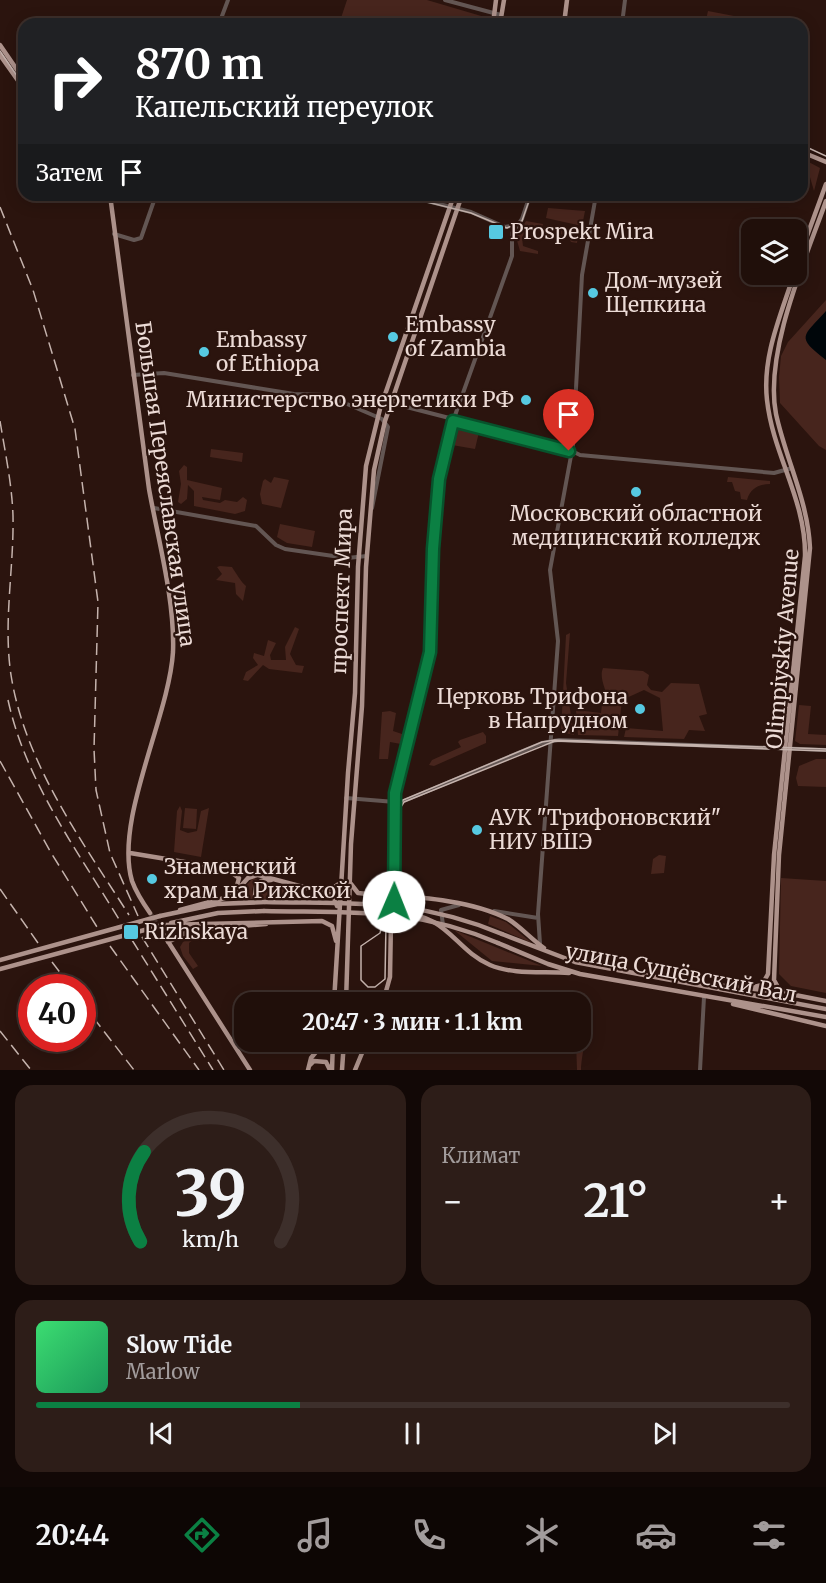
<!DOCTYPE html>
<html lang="ru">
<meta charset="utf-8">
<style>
body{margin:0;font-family:Merriweather,serif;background:#2d1d18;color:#f1f3f6;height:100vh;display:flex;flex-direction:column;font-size:22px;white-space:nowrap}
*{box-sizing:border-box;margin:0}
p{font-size:20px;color:#a29c9c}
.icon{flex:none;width:33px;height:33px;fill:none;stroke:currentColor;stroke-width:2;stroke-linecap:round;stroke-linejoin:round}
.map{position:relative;height:1070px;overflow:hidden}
.panel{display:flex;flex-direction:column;gap:15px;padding:15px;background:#120806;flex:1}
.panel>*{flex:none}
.hud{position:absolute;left:18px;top:18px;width:790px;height:183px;border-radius:18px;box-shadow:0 3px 15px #0003,0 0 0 2px #3d2f2b;background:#202124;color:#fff;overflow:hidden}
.fabs{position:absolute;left:741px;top:219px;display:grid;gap:12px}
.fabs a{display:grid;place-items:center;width:66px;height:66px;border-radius:12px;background:#200f0a;box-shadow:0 3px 15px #0003,0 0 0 2px #3d2f2b;font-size:30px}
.speed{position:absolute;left:18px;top:974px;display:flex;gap:12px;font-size:30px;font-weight:700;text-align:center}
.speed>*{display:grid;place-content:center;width:78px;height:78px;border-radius:50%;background:#200f0a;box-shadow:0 3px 15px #0003,0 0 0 2px #3d2f2b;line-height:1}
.speed .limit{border:9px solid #d22;background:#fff;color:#111}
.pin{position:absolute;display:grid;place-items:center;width:51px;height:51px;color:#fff;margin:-62px -26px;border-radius:50% 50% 50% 0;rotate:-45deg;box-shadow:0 0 6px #0007}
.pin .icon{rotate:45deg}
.me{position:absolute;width:66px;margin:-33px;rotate:1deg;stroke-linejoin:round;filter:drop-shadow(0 0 4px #0008)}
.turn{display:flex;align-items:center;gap:21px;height:126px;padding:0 18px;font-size:27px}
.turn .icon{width:78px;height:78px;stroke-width:2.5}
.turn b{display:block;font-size:42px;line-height:51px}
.then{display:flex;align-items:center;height:57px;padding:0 18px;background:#0003;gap:12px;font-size:22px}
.big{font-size:45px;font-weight:700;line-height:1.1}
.panel .tile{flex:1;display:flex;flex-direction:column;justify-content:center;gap:9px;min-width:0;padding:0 21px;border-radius:18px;background:#2d1d18}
.panel .dial{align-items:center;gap:0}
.dial svg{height:156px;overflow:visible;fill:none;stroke:#3d2f2b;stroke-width:7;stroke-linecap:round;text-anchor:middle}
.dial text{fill:#f1f3f6;stroke:none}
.song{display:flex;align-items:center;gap:18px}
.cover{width:72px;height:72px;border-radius:9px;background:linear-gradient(135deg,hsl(140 70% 55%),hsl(150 70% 35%))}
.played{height:6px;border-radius:3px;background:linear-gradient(90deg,#0b8043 35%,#3d2f2b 35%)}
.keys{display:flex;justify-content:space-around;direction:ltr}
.heat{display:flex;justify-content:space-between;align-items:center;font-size:33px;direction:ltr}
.panel .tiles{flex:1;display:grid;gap:15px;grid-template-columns:1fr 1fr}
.tile:last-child{grid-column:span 2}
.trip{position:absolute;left:234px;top:992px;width:357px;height:60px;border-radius:18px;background:#200f0a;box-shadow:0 3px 15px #0003,0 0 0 2px #3d2f2b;font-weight:700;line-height:60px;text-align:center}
.tab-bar{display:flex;height:96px;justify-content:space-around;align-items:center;background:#0d0604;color:#a29c9c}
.tab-bar .icon{width:42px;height:42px}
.tab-bar .on{color:#0b8043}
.tab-bar b{font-size:27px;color:#f1f3f6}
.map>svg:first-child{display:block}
.green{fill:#47251d}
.water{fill:#00060a}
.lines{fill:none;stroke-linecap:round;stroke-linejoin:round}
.major-tunnel{stroke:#48322c;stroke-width:4.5;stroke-dasharray:4.5 2;stroke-linecap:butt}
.minor{stroke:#635653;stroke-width:4}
.major{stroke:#ad928b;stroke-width:4.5}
.tram{stroke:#c5b3ad;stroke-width:1.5}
.rail{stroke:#c5b3ad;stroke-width:1.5;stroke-dasharray:12 6;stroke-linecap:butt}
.major-bridge{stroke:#ad928b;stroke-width:4.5}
.route-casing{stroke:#07532c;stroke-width:15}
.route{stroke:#0b8043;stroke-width:10}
.poi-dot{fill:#56c9e1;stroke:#2b140e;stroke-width:2}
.labels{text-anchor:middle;stroke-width:4.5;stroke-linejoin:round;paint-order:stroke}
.poi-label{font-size:21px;fill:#ecdbd6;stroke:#2b140e;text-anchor:start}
.street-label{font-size:21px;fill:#ecdbd6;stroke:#2b140e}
</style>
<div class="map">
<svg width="826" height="1070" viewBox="0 0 826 1070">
<rect width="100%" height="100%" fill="#2b140e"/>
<path class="green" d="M347,0h80l61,18 -2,6h-147z
M708,11l26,5 -2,8h-27z
M805,160l15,8 -6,23z
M548,208l37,3 -3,15 -36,-8z
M526,221l17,3 -2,7 -14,-3 -5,10 1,8 15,5v3l-18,-3 -4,-14z
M548,225l28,6 -1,3 3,1 -1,8 -6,-1 -3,-6 -12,-3 -7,5z
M826,300v150l-7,-4 -39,-43 -1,-26 2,-21 7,-14z
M463,428l16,4 -4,17 -23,-4 5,-15z
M211,449l32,4 -1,9 -32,-5z
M184,465l3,2v13l35,8 -2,12 -18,-3 1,3 17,3 5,-3 12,2 6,-5 4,3 -2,11 -10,3 -41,-8v-15l-6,-6 -1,14 -6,5 -3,-2 3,-18 -2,-13z
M274,477l15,3 -8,28 -19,-4 -2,-10 3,-13 2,-2 6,4z
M728,477l42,4v3c-12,0 -20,5 -23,16l-6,-1 -1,-7 -5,-1 -3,-9h-5z
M280,524l35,7 -3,16 -25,-4 -10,-6z
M220,566l12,1c4,6 9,15 14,19l-3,15 -7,-7 -1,-11 -19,-3 6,-6 -5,-7z
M295,627l4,2 -9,25 6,11 8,1 -2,7 -33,-4 -6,-4 -15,16 -5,-1 3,-8 12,-7 -5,-7 1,-5 10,3 4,-16 8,3 -6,12 1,5h15l-1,-13z
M570,633l-4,50 8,52 -13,-3 5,-97z
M603,668l40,3 6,4 -2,10 4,5 11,2 9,-9 28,1 8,30 -8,2 6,15 -16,-1 -5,9 -60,-2 2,-9 37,3 -3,-33 -16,-8 -22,10 -4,36 -40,-1 -2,-25 25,3 1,-9 5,1c2,-14 -9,-25 -4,-37z
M799,705l12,1 -3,28 18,1v10l-26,-1 -5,-3z
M390,711l6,2 -3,18 12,4 -4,9 -11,-2 -2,17h-9l3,-47z
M483,732l3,4v7l-52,23 -5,-1 3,-5 29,-13 -3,-5 2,-2z
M816,759h10v28l-28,-1 -2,-8 3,-12z
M180,806l2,5 -2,19 8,3 9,-2 4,-20 8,-3 -8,49 -27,-5 3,-41z
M185,808l12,1 -1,20 -13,-1z
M659,855l7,1 -2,17 -13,1 2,-15z
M253,878l4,1 -5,10 2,10 -19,-1z
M781,878l45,3v112l-35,-7 -12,-12z
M263,883l32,6 2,8 -36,2 -3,-10z
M490,916l16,6 26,21 -44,-19z
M454,930l88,36 -50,-5z
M191,938l3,1 -5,4v10l9,13 -5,3 -10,-13 -3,-9 3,-5z
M581,1021c8,14 0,33 0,49h-4l-1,-29h4z"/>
<path class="water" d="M826,311v49c-31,-24 -23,-23 0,-49z"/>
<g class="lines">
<path class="major-tunnel" d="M150,913l10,15"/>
<path class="minor" d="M445,0l56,15
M219,24l9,-24
M622,24l3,-24
M403,195l68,17 34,15 11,-2
M114,234l20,6 7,-2 15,-43
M133,375l31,-2 130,21 32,1 56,24 6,8 -16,81
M391,403l175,45 14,7 194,18 18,-5
M154,508l102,18 20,19 9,4 62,9 20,-2
M346,798l49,4 9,-1 138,-58 17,-3 267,10
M494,911l44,7
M392,917l3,-17v-107l35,-141 3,-103 6,-75 14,-53 59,-165v-23l10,-14 8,-24
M443,925l-2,-15 18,-5
M540,944l-2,-30 20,-273 -8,-71 23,-125 9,-170 14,-80
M700,1070l4,-73"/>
<path class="major" d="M493,24l3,-24
M500,24l4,-24
M564,24l3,-24
M0,45l24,35
M0,55l24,34
M802,152l24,10
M110,195l39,294c9,50 26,112 24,163 -4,65 -59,168 -41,229 4,11 11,22 18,32
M796,266l30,-82
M130,853l121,20 82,22 4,11
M229,871l10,7 -3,11
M351,884l7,9c47,4 107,4 150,26 13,8 23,20 36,29
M320,889l13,-1 7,-5
M262,902l-7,-6 1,-9 5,-6 10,-1
M180,910l52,-14 16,-18 9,-3
M160,916l57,-12 48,-2
M171,923l47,-10 46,-2
M163,925l159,-4 10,5 4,15
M162,932l88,138
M502,934l73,28 251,47
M168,942l23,-12 75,-6
M498,943l50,21 32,10 246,43
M716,985l66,7
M750,988l12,-3 6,-11 6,-119 31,-299c1,-56 -32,-101 -38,-156 -5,-44 14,-85 27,-126
M790,994l36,7
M792,994l-13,-5 -5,-9 5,-125 31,-307c-2,-47 -24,-88 -34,-134 -12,-61 29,-154 50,-213
M334,1002l14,-229 7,-80 3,-126 8,-101 14,-57 74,-214
M346,1002l5,-158 11,-138 4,-139 8,-97 11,-49 77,-226
M383,1002l7,-25 1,-56 8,-7c48,-1 55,35 91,51 23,10 54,6 79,8
M733,1004l93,22
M310,1065l4,-4 12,1 4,8
M308,1070l3,-12 14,-17
M332,1070l1,-29
M342,1070l2,-29
M355,1070l12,-29"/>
<path class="tram" d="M0,51l24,35
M802,145l24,11
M399,195l72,18 36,15 15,-7 9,-26
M826,749l-271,-9 -13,2 -139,58 -10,14 -1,71 -12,48 -19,13v34l7,7h7l10,-8 1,-56 8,-41v-64l10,-16 151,-61 271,10"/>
<path class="rail" d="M0,207l33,83 42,139 23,173 -4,147 2,41 14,63 28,63
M0,421c5,31 12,63 13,95 1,53 -10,106 -2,159 14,89 71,166 118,240
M8,700c18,82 69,150 112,221
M0,761l50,90 47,76
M0,889l38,54
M142,937l82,133
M132,940l81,130
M110,946l89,124
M52,962l19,25
M82,1003l52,67
M0,1031l31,39"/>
<path class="major-bridge" d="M265,902c90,2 151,-4 237,32
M264,911c89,2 150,-4 234,32
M0,960l160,-44
M0,969l163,-44"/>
</g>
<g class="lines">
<defs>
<path id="route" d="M394,902l1,-109 35,-141 3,-103 6,-70 14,-58 116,30"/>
</defs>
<use href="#route" class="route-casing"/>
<use href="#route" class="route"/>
</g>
<g class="poi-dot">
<rect x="488" y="224" width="16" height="16" rx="3"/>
<circle cx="593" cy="293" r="6"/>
<circle cx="393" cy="337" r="6"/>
<circle cx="204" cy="352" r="6"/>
<circle cx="526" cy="400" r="6"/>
<circle cx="636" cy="492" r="6"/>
<circle cx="640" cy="709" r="6"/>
<circle cx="477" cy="830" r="6"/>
<circle cx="152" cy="879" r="6"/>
<rect x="123" y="924" width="16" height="16" rx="3"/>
</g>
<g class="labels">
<g class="poi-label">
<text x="510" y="239">Prospekt Mira</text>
<text x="605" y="288">Дом-музей<tspan x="605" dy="24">Щепкина</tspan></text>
<text x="405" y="332">Embassy<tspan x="405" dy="24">of Zambia</tspan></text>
<text x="216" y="347">Embassy<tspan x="216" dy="24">of Ethiopa</tspan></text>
<text x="514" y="407" text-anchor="end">Министерство энергетики РФ</text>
<text x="636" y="521" text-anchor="middle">Московский областной<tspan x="636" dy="24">медицинский колледж</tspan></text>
<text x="628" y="704" text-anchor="end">Церковь Трифона<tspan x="628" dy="24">в Напрудном</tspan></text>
<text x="489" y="825">АУК "Трифоновский"<tspan x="489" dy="24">НИУ ВШЭ</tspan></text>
<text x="164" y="874">Знаменский<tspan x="164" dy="24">храм на Рижской</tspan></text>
<text x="144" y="939">Rizhskaya</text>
</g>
<g class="street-label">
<text transform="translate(165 484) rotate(82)" y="7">Большая Переяславская улица</text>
<text transform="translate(342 591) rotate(-88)" y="7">проспект Мира</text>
<text transform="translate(783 649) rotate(-85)" y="7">Olimpiyskiy Avenue</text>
<text transform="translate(681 973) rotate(11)" y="7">улица Сущёвский Вал</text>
</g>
</g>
</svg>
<div class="fabs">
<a><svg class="icon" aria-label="layers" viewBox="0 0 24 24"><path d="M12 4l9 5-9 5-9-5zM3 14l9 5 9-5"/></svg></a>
</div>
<div class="speed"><div class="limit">40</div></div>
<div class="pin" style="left:569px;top:451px;background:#d93025"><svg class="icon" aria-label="arrive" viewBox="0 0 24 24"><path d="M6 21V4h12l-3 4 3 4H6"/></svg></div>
<svg class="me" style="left:394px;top:902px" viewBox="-20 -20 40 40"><circle r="19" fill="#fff"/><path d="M0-13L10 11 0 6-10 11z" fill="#0b8043"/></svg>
<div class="trip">20:47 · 3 мин · 1.1 km</div>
<div class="hud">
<div class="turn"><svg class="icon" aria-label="right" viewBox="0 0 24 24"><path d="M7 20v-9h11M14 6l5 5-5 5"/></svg><div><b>870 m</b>Капельский переулок</div></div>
<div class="then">Затем<svg class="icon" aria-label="arrive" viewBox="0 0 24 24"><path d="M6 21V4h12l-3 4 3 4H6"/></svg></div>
</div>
</div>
<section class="panel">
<div class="tiles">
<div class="tile dial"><svg viewBox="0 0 100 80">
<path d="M14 69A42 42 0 1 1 86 69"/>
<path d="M14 69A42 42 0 0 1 16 23" stroke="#0b8043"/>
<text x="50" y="56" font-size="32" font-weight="700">39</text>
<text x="50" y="72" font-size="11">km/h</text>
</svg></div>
<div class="tile"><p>Климат</p>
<div class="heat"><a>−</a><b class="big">21°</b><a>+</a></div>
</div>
<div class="tile">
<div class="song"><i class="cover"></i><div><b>Slow Tide</b><p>Marlow</p></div></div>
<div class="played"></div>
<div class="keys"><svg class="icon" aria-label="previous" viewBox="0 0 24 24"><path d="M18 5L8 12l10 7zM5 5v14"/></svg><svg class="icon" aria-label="pause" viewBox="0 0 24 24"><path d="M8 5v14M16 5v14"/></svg><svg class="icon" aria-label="next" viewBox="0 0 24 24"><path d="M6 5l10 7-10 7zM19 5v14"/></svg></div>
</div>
</div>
</section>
<nav class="tab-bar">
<b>20:44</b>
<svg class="icon on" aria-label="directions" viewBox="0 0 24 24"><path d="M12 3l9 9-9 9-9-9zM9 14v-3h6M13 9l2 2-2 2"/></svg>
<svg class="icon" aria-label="music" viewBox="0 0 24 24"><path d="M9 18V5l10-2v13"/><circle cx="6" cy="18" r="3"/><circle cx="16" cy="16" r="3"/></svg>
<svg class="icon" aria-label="phone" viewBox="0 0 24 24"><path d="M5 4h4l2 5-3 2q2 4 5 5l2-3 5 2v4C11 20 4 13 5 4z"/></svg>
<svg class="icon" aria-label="climate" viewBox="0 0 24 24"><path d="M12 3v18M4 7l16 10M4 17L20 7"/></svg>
<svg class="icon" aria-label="car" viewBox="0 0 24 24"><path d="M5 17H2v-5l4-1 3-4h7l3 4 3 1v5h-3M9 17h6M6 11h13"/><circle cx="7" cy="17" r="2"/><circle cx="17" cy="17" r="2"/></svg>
<svg class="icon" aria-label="filters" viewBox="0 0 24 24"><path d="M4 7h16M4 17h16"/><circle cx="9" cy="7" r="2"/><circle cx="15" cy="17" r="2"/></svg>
</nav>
